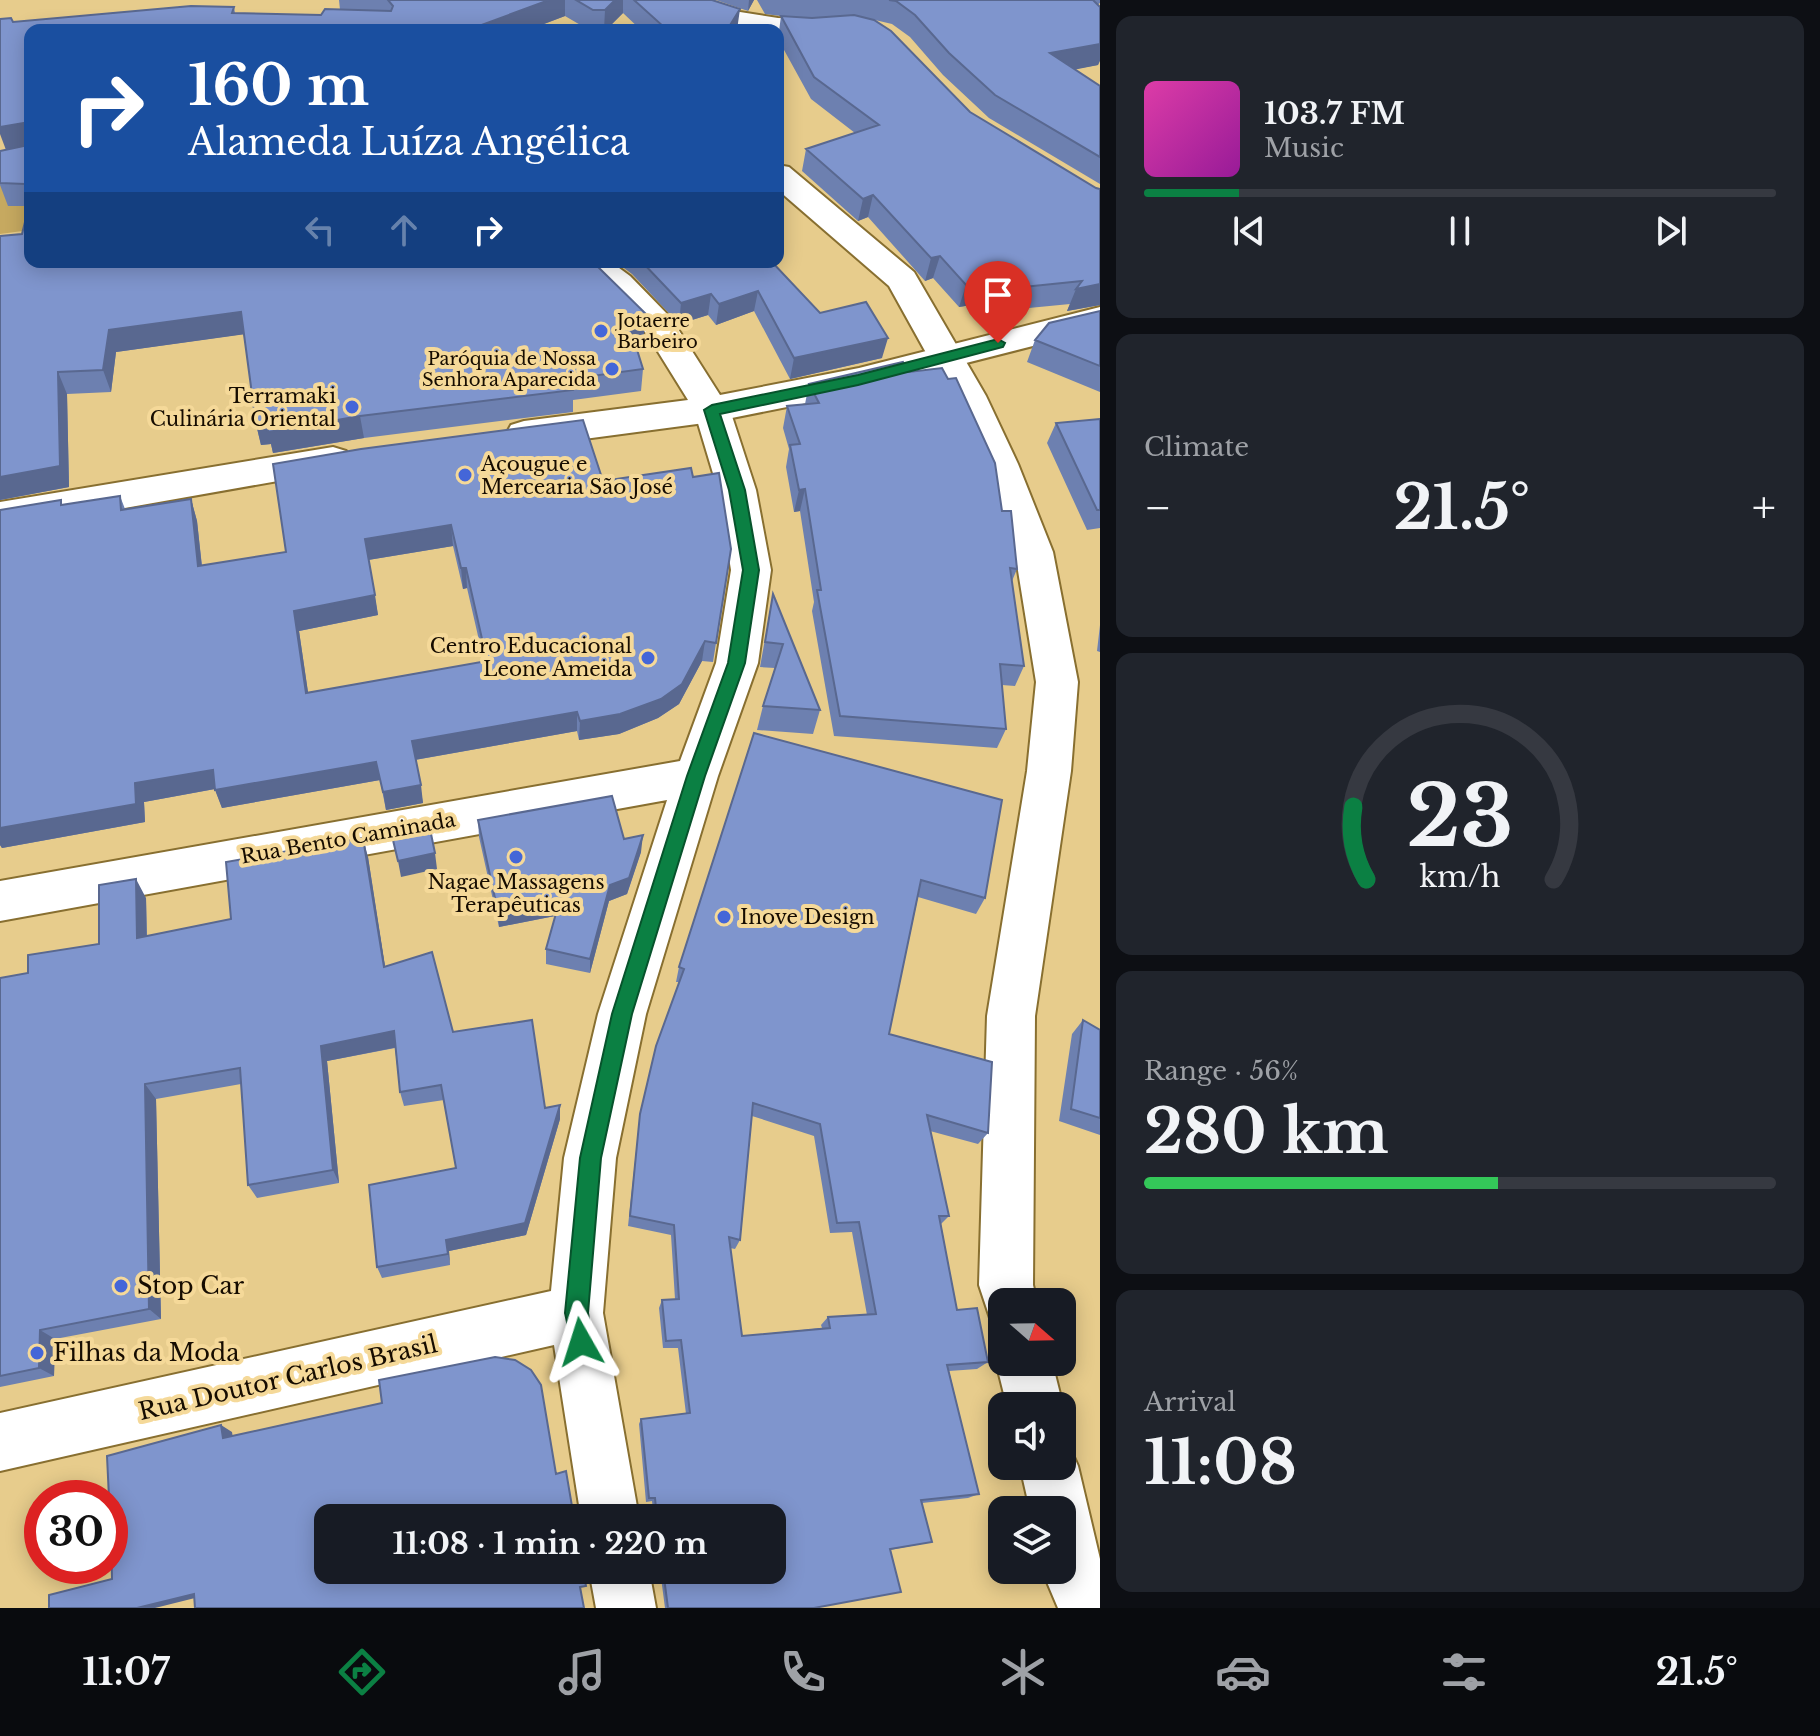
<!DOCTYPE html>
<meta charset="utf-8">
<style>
body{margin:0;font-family:"Libre Baskerville",serif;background:#20242c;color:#f1f3f6;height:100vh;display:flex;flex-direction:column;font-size:30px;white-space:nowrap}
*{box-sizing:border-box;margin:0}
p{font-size:26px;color:#9ea1a6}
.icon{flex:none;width:44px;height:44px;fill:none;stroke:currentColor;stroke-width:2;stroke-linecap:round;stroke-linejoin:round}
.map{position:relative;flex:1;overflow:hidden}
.side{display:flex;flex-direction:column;gap:16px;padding:16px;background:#0d0f14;width:720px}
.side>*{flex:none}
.guide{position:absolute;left:24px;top:24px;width:760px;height:244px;border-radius:16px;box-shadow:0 4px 20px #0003;background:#1a4fa0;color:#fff;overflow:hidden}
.needle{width:52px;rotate:110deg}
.fabs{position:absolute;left:988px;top:1288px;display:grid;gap:16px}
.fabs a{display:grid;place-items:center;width:88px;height:88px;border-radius:16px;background:#171b24;box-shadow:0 4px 20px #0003;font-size:40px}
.speed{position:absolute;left:24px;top:1480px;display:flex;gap:16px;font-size:40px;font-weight:700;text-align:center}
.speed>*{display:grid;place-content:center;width:104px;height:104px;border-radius:50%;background:#171b24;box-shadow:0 4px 20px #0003;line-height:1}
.speed .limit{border:12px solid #d22;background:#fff;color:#111}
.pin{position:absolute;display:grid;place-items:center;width:68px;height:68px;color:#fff;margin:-82px -34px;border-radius:50% 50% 50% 0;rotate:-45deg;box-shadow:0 0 8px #0007}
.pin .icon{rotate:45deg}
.me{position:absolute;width:88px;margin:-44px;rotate:354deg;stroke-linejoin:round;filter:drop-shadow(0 0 6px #0008)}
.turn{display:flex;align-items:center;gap:28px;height:168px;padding:0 32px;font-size:36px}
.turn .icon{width:104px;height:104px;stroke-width:2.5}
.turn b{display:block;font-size:56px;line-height:68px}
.lanes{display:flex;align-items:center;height:76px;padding:0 32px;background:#0003;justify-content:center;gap:40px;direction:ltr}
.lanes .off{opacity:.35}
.big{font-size:60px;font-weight:700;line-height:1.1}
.side .tile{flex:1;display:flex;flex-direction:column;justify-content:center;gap:12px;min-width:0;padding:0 28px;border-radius:16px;background:#20242c}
.side .dial{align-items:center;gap:0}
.dial svg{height:208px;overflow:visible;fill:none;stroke:#363941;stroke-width:7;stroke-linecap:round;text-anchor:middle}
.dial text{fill:#f1f3f6;stroke:none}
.song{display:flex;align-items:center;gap:24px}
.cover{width:96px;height:96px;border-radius:12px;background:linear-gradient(135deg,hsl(320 70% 55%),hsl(300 70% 35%))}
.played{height:8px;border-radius:4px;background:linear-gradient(90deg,#0b8043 15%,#363941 15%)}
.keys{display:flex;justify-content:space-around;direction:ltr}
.heat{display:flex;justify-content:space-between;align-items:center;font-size:44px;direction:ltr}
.charge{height:12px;border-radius:6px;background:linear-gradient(90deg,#34c759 56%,#363941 0)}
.trip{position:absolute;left:314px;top:1504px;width:472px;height:80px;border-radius:16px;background:#171b24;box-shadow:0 4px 20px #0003;font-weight:700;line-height:80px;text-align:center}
.dock{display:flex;height:128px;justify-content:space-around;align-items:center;background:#090b0e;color:#9ea1a6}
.dock .icon{width:56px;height:56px}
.dock .active{color:#0b8043}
.dock b{font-size:36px;color:#f1f3f6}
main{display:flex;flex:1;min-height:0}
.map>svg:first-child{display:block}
.green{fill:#c6a960}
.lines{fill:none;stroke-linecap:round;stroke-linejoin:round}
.street-casing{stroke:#886f30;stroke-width:4}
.secondary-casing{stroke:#886f30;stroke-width:4}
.street{fill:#fff;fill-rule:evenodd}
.secondary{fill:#fff;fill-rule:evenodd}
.wall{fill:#6d80b0;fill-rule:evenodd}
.shaded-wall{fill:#596890}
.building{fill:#7f95cd;stroke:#596890;stroke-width:2;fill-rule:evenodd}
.route{fill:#0b8043;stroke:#07532c;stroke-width:2}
.poi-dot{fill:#4466d8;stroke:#f5d999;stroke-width:3}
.labels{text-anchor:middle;stroke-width:8;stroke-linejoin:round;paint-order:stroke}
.far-poi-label{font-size:18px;fill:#160c00;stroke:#f5d999;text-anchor:start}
.poi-label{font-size:20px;fill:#160c00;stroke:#f5d999;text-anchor:end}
.street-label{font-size:20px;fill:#160c00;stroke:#f5d999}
.near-poi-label{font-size:24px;fill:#160c00;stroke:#f5d999;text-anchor:start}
.near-street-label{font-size:24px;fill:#160c00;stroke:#f5d999}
</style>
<main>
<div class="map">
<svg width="1100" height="1608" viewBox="0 0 1100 1608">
<rect width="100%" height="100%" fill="#e7cc8c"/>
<path class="green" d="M30,166v64l-30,4v-62z"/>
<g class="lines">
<defs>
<path id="street" d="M667,0h37l36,12 38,6 71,3 4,6 -4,6 -31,3 -40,-2v-4c-27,0 -94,-6 -111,-30z
M778,165l11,2 125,105 72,124 32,68 35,88 25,130 -7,89 -36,245 -2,269 4,17h-35v24l-11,-5 -12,-36 8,-269 40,-245 9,-89 -21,-130 -33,-88 -32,-68 -61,-110 -111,-96z
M712,398l13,3 5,9 26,80 15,80 -13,93 -40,113 -72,238 -30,144 -13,155 36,205h-58l-27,-173 -554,126v-58l551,-122 13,-133 34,-144 69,-214 -667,121v-40l680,-120 36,-98 15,-93 -13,-80 -24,-80 5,-9z
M1002,1348v14h50l11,44 -1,3v-3h-55l-11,-44z
M1062,1443l7,3 9,20 22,93v49h-42l-14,-33 -1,-5h19v-60h-32l-10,-44h42z
M589,1570h60l7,38h-60z"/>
<path id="secondary" d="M574,262h37l19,14 41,42 49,77 139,-27 241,-61v22l-283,72 -105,21 -188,25 -13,-4 -5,-9 5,-9 13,-4 164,-21 -41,-66z
M333,447l13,4 5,9 -5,9 -346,61v-28z"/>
</defs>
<use href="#street" class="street-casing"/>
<use href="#secondary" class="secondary-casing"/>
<use href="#street" class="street"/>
<use href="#secondary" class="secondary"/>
</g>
<path class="wall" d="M339,0h373l25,30h-96l-18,-17 -17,17h-17l-24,-14 -37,14h-498v176h-22l-8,-21v-34l6,-1 7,-128 221,-15 1,6 86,2 19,-5z
M716,0h38l-6,11z
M757,0h343v3l-3,2 2,56 -1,4 -23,4 25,17v98l-111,-66 -46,-43 -33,-38 -18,-13 -17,-4 95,92 126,76 4,1v116l-33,6 3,-7 -83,8 -4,-9 -24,4 -26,-29 -8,3 -57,-64 -10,4 -56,-50 4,-22 49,-16 -44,-34 -33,-60 3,-23 -16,-2z
M22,234l8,28 615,51 -1,22 -11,3 10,31 -2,22 -68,9v12l-209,26 -91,15 -2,-9 -10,1 -5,-21 -12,-90 -128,18 -5,40 -44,2 2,93 -69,13v-264z
M616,262h156l48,51 62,45 -92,21 -36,-68 -38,14 -8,-10 -29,9 -47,-50z
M1100,311v81l-73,-30 8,-22z
M909,372l93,139 15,58 -5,12 12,85 -9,20 -13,-1 4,44 -9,19 -163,-12 -22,-125 2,-9 -14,-91 -6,1 -8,-45 3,-18 -6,-21 4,-22 18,-2 4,-20z
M1100,419v109l-13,2 -40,-87 9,-20z
M693,477l38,72 -18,113 -11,-1 -23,43 -21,14 -39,16 -40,6 -2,-9 -162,29 8,43 -37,7 -6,-30 -158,28 -7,-19 -71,13 1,20 -143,26 -2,-3v-335l63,-5 57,-9 5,13 66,-10 6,22 5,45 84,-14 317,-71zM453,546l10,43 4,-1 17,74 -176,31 -9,-62 79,-16 -10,-55z
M773,594l47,116 -7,24 -56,-4 6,-24 12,-38 -15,-1z
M1100,625v27l-3,-1z
M754,733l231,165 -9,16 -58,-17 -29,137 99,99 -10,11 -48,-13 19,85 -8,8 16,86 31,52 -11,7 -28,2 30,123 -11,4 -46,5 10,39 -42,8 -76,58h-149l-5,-38h112v-52h-118l-2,-17 -6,1 -7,-78 2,-5 45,-5 -8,-66h-15l-4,-40 3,-8 13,-1 -4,-64 -43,-9 12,-112 39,-132h-3l3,-15zM752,1116l62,20 16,97 22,-1 15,83 -39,2 -7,8 1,3 -80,8 -12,-88 5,1 5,-9z
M478,820l163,32 -14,42 -18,7 -19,72 -44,-9v-15l9,-33 -56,11 -20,-90z
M368,857l17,110 68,65 107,87 -34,116 -77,16 1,14 -68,13 -5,-11 79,-99 -12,-68 -40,6 -4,-14 -5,-44 -68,13 12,122 -82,15 -9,-13 -7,-101 -85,15 5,220 -106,20 -1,37 -54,11v-409l28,-5 71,-29 47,-46 1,38 84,-17z
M1083,1020l17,10v105l-41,-14 13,-87z"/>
<path class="shaded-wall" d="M549,0h16v16l-37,14h-60z
M615,0h8v13l-17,17h-2l1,-20z
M749,0h5l-6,11z
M740,9l-3,21h-10z
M1100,44v17l-2,4 -55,11 7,-23z
M24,123h6v74l-5,-13 -19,-34 -6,-16v-7z
M873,195l-5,22 -10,4 5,-22z
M940,256l-7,22 -8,3 6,-23z
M990,281l-7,22 -24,4 7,-22z
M1100,284v21l-33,6 9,-22z
M758,291l-4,20 -38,14 3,-21z
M711,294l-3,21 -29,9 2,-21z
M241,312l5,22 -130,18 -5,40 -8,-22 6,-40z
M645,313l-1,22 -24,7 2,-22z
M888,338l-6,20 -92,21 4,-21z
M58,372l9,22 2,93 -69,13v-23z
M360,416l4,22 -91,15 -2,-9 -10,1 -5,-21z
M805,489l-5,22 -6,1 5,-22z
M191,499l6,22 7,66 -6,-21z
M451,525l2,21 -85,14 -3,-21z
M461,568h5l1,20 -4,1z
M375,595l3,20 -79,16 12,81 -5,-19 -12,-82z
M705,641l-3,20 -23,43 -21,14 -39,16 -40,6 1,-19z
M577,712v19l-163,29 -2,-19z
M376,762l4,18 -158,28 -7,-18z
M213,770l7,18 -76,14 1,20 -143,26 -2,-3v-17l135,-45z
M421,785l2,18 -37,7 -3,-18z
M643,835l-2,17 -14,42 -18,7 -19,72v-14l20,-74z
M363,838l5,19 20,128 -4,-18z
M435,853l2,16 -36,8 -3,-16z
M136,879l10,19 1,57 -10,-17z
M560,899v16l-61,12 -1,-15z
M394,1031l4,16 -71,14 12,122 -6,-13 -12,-124z
M145,1084l11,15 5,220 -12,-10z
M560,1105v14l-34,116 -77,16 1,14 -4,-25z
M40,1330l15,9 -1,37 -15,-8z
M221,1425l11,7 2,13 -11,-7z
M194,1594l13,1 -52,13h-18z"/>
<path class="building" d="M388,0h161l-81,30h-438v93l-5,61 -25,-1v-32l24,-5v-23l-24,4v-108l11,-1 2,4 178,-16 43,1 -2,6 89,2 4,-6 66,2 2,-5z
M576,0h39l-10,10h-12z
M634,0h78l28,9 -13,21h-57l-5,-2z
M889,0h204l7,7v37l-50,9 50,33v71l-105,-62 -46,-42 -34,-38 -19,-14z
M854,15l20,5 17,11 79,81 126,76 4,1v95l-24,5 6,-8 -87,9 -5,-9 -24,4 -26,-29 -9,2 -58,-63 -10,4 -57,-50 73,-24 -65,-48 -33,-61 31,2z
M25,222h5v40h563l52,51 -23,7 8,7 13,42 -73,10 3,11 -213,26 -92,16 -1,-10 -11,2 -15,-112 -132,18 -6,40 -45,2 2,94 -60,11v-241l22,-2z
M642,262h130l48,51 46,-11 22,36 -94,20 -36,-67 -39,13 -8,-10 -30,9z
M1100,311v55l-65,-26 14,-17z
M903,362l6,10 33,-4 6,11 8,-1 39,85 7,48h9l6,58 -7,-1 14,98 -24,-2 6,65 -166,-13 -23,-126h4l-16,-101 -6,1 -9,-45 10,-1 -13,-38 32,-3 -10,-19z
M1100,419v91h-3l-41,-87z
M583,420l20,61 88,-13 2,9 26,-4 12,76 -15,94 -11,-2 -23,43 -21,15 -41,15 -40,7 -3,-9 -165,29 9,44 -38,7 -7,-30 -161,28 -2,-20 -78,13 1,21 -136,24v-318l61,-10v5l59,-9 1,14 70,-11 7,67 88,-14 -13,-88 88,-15zM451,525l10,43h5l21,93 -181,32 -12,-82 81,-16 -10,-56z
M773,594l47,116 -57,-4 20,-62 -18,-2z
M754,733l248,67 -17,98 -64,-18 -32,154 103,28 -4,71 -61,-18 22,101h-10l18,94 20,-2 11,54 -41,3 32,129 -58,6 11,42 -42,7 11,43 -87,16h-146l-5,-38h109v-52h-115l-2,-20h-6l-8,-79 49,-6 -9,-73 -15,1 -4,-41 17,-1 -5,-74 -44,-9 10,-102 16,-68 28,-77 -5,-2zM753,1103l67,21 17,99 22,-1 17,92 -48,3 2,11 -88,8 -13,-99 11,3z
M612,796l12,43 19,-4 -14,43 -19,7 -20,74 -44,-10 14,-50 -62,13 -20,-92z
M430,829l5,24 -37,8 -6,-25z
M363,838l21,129 48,-15 21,80 79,-12 13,88 15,-3 -35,118 -79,17 2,14 -71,13 -8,-82 87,-17 -15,-83 -41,7 -6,-61 -73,15 12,124 -85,15 -8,-117 -95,16 4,225 -109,21 -1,38 -39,8v-398l28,-5v-18l71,-11v-59l37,-6 1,59 94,-19 -5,-57z
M1083,1020l17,10v88l-29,-9z
M495,1357l20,3 16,10 10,15 15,89 10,-3 8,47h-246v52h255l3,16 -6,1 4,21h-389l-1,-14 -57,14h-88v-13l63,-16 -2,-81h-1l-2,-42 114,-31 2,13 159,-35 -3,-23z"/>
<path class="route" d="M998,339l7,4 -2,4 -145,38 -138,29 25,76 14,80 -14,93 -40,113 -73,238 -31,144 -13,155 5,29 -4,8 -8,4 -8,-4 -8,-37 15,-155 32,-144 75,-238 41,-113 15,-93 -14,-80 -25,-80 8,-5 146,-30z"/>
<g class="poi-dot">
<circle cx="601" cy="331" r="8"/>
<circle cx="612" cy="369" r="8"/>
<circle cx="352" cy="407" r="8"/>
<circle cx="465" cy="475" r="8"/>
<circle cx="648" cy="658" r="8"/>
<circle cx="516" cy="857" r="8"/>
<circle cx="724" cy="917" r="8"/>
<circle cx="121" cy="1286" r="8"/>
<circle cx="37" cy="1353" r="8"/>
</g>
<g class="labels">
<g class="far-poi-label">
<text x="617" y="327">Jotaerre<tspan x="617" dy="21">Barbeiro</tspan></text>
<text x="596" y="365" text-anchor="end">Paróquia de Nossa<tspan x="596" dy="21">Senhora Aparecida</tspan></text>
</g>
<g class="poi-label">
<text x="336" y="403">Terramaki<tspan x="336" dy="23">Culinária Oriental</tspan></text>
<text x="481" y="471" text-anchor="start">Açougue e<tspan x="481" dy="23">Mercearia São José</tspan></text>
<text x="632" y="653">Centro Educacional<tspan x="632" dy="23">Leone Ameida</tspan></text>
<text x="516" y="889" text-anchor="middle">Nagae Massagens<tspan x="516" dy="23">Terapêuticas</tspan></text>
<text x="740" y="924" text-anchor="start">Inove Design</text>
</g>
<g class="street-label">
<text transform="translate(348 838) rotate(-10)" y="7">Rua Bento Caminada</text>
</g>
<g class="near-poi-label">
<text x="137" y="1294">Stop Car</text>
<text x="53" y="1361">Filhas da Moda</text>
</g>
<g class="near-street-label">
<text transform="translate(288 1378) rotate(-13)" y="8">Rua Doutor Carlos Brasil</text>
</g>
</g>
</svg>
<div class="fabs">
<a><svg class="needle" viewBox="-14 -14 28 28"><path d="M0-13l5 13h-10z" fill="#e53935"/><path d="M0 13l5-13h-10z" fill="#9ea1a6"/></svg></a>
<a><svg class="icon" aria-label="sound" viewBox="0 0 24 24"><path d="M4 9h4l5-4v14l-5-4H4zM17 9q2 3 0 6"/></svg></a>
<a><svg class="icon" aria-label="layers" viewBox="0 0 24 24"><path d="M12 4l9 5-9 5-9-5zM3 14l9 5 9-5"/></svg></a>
</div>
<div class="speed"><div class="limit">30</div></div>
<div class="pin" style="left:998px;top:343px;background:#d93025"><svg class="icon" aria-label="arrive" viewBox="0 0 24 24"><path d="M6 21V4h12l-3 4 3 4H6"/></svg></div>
<svg class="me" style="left:581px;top:1342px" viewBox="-20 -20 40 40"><path d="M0-17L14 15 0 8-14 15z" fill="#0b8043" stroke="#fff" stroke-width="4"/></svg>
<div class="trip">11:08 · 1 min · 220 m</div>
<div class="guide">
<div class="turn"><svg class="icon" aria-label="right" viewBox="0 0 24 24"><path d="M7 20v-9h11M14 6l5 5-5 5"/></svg><div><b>160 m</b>Alameda Luíza Angélica</div></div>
<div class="lanes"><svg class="icon off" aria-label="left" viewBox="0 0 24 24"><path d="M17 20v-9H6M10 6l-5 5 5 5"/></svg><svg class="icon off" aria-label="ahead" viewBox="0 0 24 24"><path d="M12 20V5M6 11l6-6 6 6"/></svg><svg class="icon" aria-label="right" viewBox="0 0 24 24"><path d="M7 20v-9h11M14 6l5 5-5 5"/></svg></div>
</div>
</div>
<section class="side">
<div class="tile">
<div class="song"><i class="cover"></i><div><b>103.7 FM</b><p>Music</p></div></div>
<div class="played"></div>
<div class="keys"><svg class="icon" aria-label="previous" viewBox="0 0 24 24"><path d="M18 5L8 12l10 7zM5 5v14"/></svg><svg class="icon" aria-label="pause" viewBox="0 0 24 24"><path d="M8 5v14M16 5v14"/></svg><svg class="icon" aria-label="next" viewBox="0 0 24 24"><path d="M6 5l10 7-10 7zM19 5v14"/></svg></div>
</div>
<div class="tile"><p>Climate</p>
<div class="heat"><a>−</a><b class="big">21.5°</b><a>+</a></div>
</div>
<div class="tile dial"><svg viewBox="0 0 100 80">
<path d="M14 69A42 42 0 1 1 86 69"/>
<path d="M14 69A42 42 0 0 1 9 41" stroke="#0b8043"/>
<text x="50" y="56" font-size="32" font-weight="700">23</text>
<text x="50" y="72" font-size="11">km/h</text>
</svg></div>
<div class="tile"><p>Range · 56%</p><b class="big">280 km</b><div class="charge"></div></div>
<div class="tile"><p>Arrival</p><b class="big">11:08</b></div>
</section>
</main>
<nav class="dock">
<b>11:07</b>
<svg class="icon active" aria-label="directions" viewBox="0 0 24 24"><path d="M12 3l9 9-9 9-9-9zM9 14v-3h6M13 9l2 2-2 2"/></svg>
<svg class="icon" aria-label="music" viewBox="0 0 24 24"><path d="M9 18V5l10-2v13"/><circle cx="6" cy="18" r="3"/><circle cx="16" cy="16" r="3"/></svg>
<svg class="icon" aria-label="phone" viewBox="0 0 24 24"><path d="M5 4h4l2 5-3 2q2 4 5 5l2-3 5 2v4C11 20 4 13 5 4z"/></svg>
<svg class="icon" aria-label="climate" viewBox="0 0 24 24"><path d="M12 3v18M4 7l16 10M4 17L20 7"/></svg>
<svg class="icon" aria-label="car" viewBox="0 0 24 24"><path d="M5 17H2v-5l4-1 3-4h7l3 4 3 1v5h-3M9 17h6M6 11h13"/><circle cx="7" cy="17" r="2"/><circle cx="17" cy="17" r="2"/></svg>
<svg class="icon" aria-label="filters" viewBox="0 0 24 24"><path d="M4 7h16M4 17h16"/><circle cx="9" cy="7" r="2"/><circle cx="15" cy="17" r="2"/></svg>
<b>21.5°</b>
</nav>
